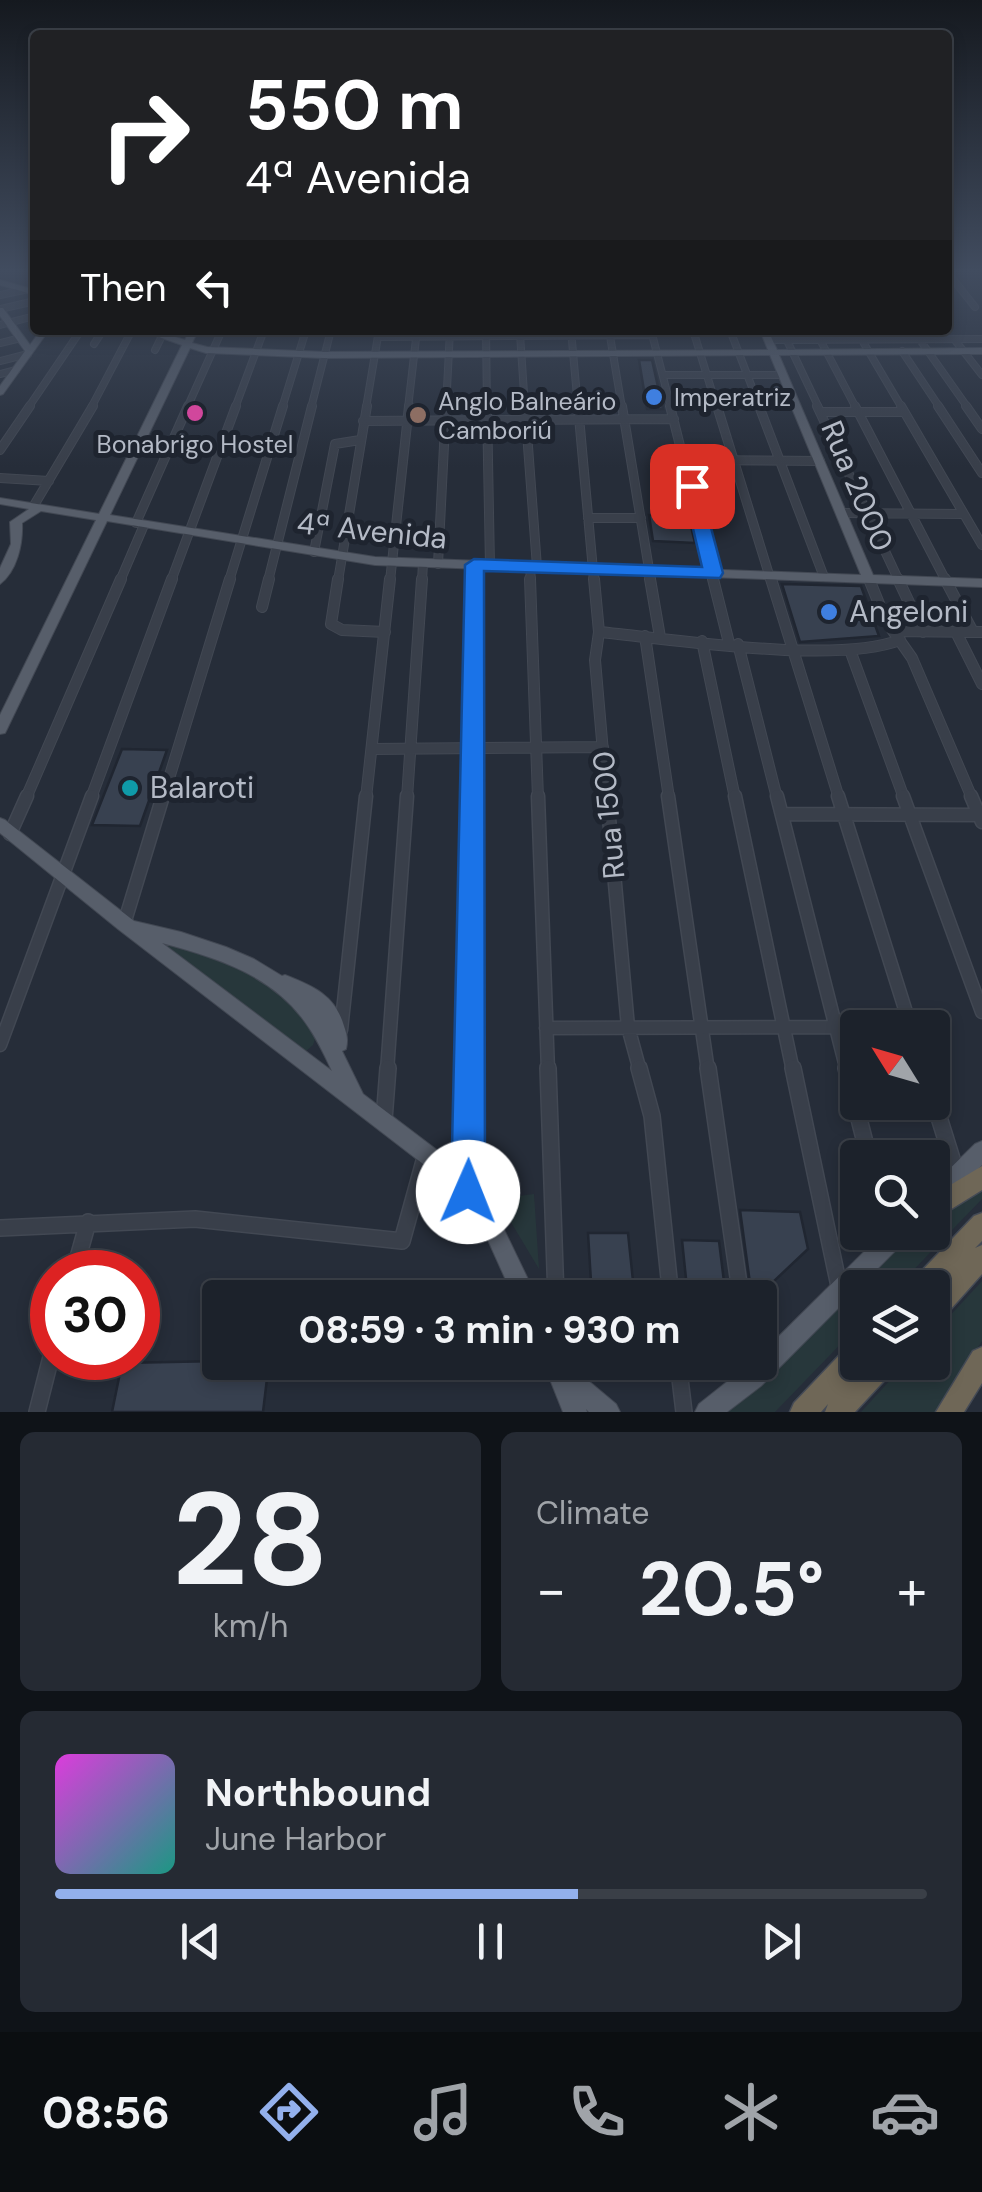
<!DOCTYPE html>
<meta charset="utf-8">
<style>
body{margin:0;font-family:"DM Sans",sans-serif;background:#252a33;color:#f1f3f6;height:100vh;display:flex;flex-direction:column;font-size:38px;white-space:nowrap}
*{box-sizing:border-box;margin:0}
p{font-size:32px;color:#a0a4a9}
.icon{flex:none;width:55px;height:55px;fill:none;stroke:currentColor;stroke-width:2;stroke-linecap:round;stroke-linejoin:round}
.map{position:relative;height:1412px;overflow:hidden}
.details{display:flex;flex-direction:column;gap:20px;padding:20px;background:#0f1318;flex:1}
.details>*{flex:none}
.top-card{position:absolute;left:30px;top:30px;width:922px;height:305px;border-radius:10px;box-shadow:0 5px 15px #0003,0 0 0 2px #3a3f47;background:#202124;color:#fff;overflow:hidden}
.needle{width:65px;rotate:307deg}
.buttons{position:absolute;left:840px;top:1010px;display:grid;gap:20px}
.buttons a{display:grid;place-items:center;width:110px;height:110px;border-radius:10px;background:#1c222b;box-shadow:0 5px 15px #0003,0 0 0 2px #3a3f47;font-size:50px}
.speed{position:absolute;left:30px;top:1250px;display:flex;gap:20px;font-size:50px;font-weight:700;text-align:center}
.speed>*{display:grid;place-content:center;width:130px;height:130px;border-radius:50%;background:#1c222b;box-shadow:0 5px 15px #0003,0 0 0 2px #3a3f47;line-height:1}
.speed .limit{border:15px solid #d22;background:#fff;color:#111}
.pin{position:absolute;display:grid;place-items:center;width:85px;height:85px;color:#fff;margin:-42px;border-radius:20px;box-shadow:0 5px 15px #0006}
.me{position:absolute;width:110px;margin:-55px;rotate:1deg;stroke-linejoin:round;filter:drop-shadow(0 0 8px #0008)}
.turn{display:flex;align-items:center;gap:35px;height:210px;padding:0 50px;font-size:45px}
.turn .icon{width:130px;height:130px;stroke-width:2.5}
.turn b{display:block;font-size:70px;line-height:85px}
.then{display:flex;align-items:center;height:95px;padding:0 50px;background:#0003;gap:20px;font-size:38px}
.big{font-size:75px;font-weight:700;line-height:1.1}
.details .widget{flex:1;display:flex;flex-direction:column;justify-content:center;gap:15px;min-width:0;padding:0 35px;border-radius:15px;background:#252a33}
.details .dial{align-items:center;gap:0}
.dial b{font-size:130px;line-height:1}
.song{display:flex;align-items:center;gap:30px}
.cover{width:120px;height:120px;border-radius:15px;background:linear-gradient(135deg,hsl(300 70% 55%),hsl(170 70% 35%))}
.played{height:10px;border-radius:5px;background:linear-gradient(90deg,#93b0ec 60%,#3a3f47 60%)}
.keys{display:flex;justify-content:space-around;direction:ltr}
.heat{display:flex;justify-content:space-between;align-items:center;font-size:55px;direction:ltr}
.details .tiles{flex:1;display:grid;gap:20px;grid-template-columns:1fr 1fr}
.widget:last-child{grid-column:span 2}
.trip{position:absolute;left:202px;top:1280px;width:575px;height:100px;border-radius:10px;background:#1c222b;box-shadow:0 5px 15px #0003,0 0 0 2px #3a3f47;font-weight:700;line-height:100px;text-align:center}
.tabs{display:flex;height:160px;justify-content:space-around;align-items:center;background:#0b0e11;color:#a0a4a9}
.tabs .icon{width:70px;height:70px}
.tabs .selected{color:#93b0ec}
.tabs b{font-size:45px;color:#f1f3f6}
.map>svg:first-child{display:block}
.green{fill:#27373b}
.building{fill:#384150;stroke:#202631;stroke-width:2.5}
.lines{fill:none;stroke-linecap:round;stroke-linejoin:round}
.minor-far4-casing{stroke:#424853;stroke-width:8}
.minor-far3-casing{stroke:#424853;stroke-width:10}
.minor-far2-casing{stroke:#424853;stroke-width:12}
.minor-far1-casing{stroke:#424853;stroke-width:15}
.minor-casing{stroke:#424853;stroke-width:18}
.major-casing{stroke:#424853;stroke-width:2}
.highway-casing{stroke:#444a55;stroke-width:3}
.minor-far4{stroke:#393f4a;stroke-width:6}
.minor-far3{stroke:#393f4a;stroke-width:8}
.minor-far2{stroke:#393f4a;stroke-width:10}
.minor-far1{stroke:#393f4a;stroke-width:12}
.minor{stroke:#393f4a;stroke-width:15}
.major{fill:#575e6a;fill-rule:evenodd}
.highway{fill:#6f6757;fill-rule:evenodd}
.route{fill:#1a73e8;stroke:#114b97;stroke-width:2.5}
.shop-dot{fill:#3f7fe0;stroke:#1e242f;stroke-width:4}
.hotel-dot{fill:#d1479c;stroke:#1e242f;stroke-width:4}
.education-dot{fill:#8d6e63;stroke:#1e242f;stroke-width:4}
.culture-dot{fill:#0f9aa8;stroke:#1e242f;stroke-width:4}
.labels{text-anchor:middle;stroke-width:10;stroke-linejoin:round;paint-order:stroke}
.far-poi-label{font-size:25px;fill:#b4bac6;stroke:#1e242f;text-anchor:start}
.street-label{font-size:30px;fill:#b4bac6;stroke:#1e242f}
.poi-label{font-size:30px;fill:#b4bac6;stroke:#1e242f;text-anchor:start}
</style>
<div class="map">
<svg width="982" height="1412" viewBox="0 0 982 1412">
<rect width="100%" height="100%" fill="#262d39"/>
<path class="green" d="M161,943c60,17 121,35 155,93l-3,9 -7,6 -8,-1z
M982,1185v14l-86,89h-38l56,-55 18,-1 1,-15z
M534,1194l5,75 -42,-70z
M982,1281v60l-46,71h-75l45,-49 26,-1 1,-28z
M858,1288l-1,39 -82,85h-48l19,-14z"/>
<path class="building" d="M639,360h13l11,49h-16z
M665,506h21l9,37 -42,-2 -4,-26 18,1z
M782,584l79,2 18,50 -79,6z
M122,749l45,1 -27,76 -48,-1z
M740,1210l60,2 8,37 -52,49h-4z
M588,1233h40l5,48h19l1,17h-61z
M682,1240l37,1 7,57h-38z
M220,1361l49,1 -6,50h-151l10,-49z"/>
<g class="lines">
<defs>
<path id="minor-far4" d="M948,273l27,34
M0,295l24,-5
M0,309l35,-8
M0,325l35,-9
M571,330l7,78
M609,330l13,78
M651,330l20,78
M693,330l24,78
M730,330l30,78
M782,330l37,78
M815,330l41,78
M856,330l46,78
M913,330l55,78
M486,331l1,77
M520,334l5,74
M378,337l275,-2
M954,339l28,36
M769,340l213,-1
M0,343l21,-5
M94,344l9,-14
M155,350l10,-20
M902,351l38,57
M0,361l28,-7
M0,374l16,-4
M663,375h120
M28,408l53,-78
M91,408l41,-78
M187,408l35,-78
M235,408l29,-78
M282,408l24,-78
M311,408l20,-78
M366,408l13,-78
M408,408l9,-78
M446,408l4,-78"/>
<path id="minor-far3" d="M487,406l3,160
M525,406l12,161
M578,406l16,175
M622,406l29,175
M670,406l44,175
M717,406l54,175
M759,406l65,171
M817,406l82,175
M855,406l91,175
M901,406l81,139
M938,406l44,67
M966,406l16,23
M821,412h83
M363,421l311,-2
M0,450l30,-44
M685,460l135,1
M0,478l49,3
M33,507l60,-101
M841,513l122,1
M588,518h53
M136,523l52,-117
M314,552l21,-108 25,-4
M438,564l8,-158
M530,567l1,14
M120,581l24,-56
M171,581l65,-175
M229,581l54,-175
M268,581l44,-175
M338,581l29,-175
M390,581l19,-175
M422,581l1,-18
M475,581v-16"/>
<path id="minor-far2" d="M338,579l-7,45 11,6 43,2
M530,579l8,219
M594,579l5,53 -4,28 12,138
M650,579l10,58
M713,579l16,64
M771,579l68,219
M869,579l17,42 26,37 60,140
M898,579l25,53
M945,579l28,53
M262,607l7,-28
M893,631l89,1
M599,632c75,7 235,33 301,8
M956,632l26,52
M645,636l24,162
M702,641l33,157
M738,644l39,154
M850,650l54,148
M372,749l231,-2
M26,798l95,-219
M91,798l81,-219
M163,798l67,-219
M366,798l24,-219
M407,798l15,-219
M472,798l3,-219"/>
<path id="minor-far1" d="M538,796l10,275
M607,796l21,231 12,44
M668,796l40,275
M735,796l58,275
M777,796l70,275
M838,796l73,232
M903,796l79,216
M971,796l11,26
M782,814l197,1
M10,834l17,-38
M124,924l39,-128
M546,1028l290,-1
M341,1030l25,-234
M0,1045l92,-249
M387,1071l20,-275
M469,1071l3,-275"/>
<path id="minor" d="M548,1068l8,230
M639,1068l13,48 19,182
M708,1068l33,230
M793,1068l47,223
M846,1068l23,90
M932,1095l25,80
M384,1120l4,-52
M468,1191l1,-123
M0,1228l195,-9 207,22 24,-87
M74,1272l14,-50
M678,1362l6,50
M37,1412l15,-59"/>
<path id="major" d="M0,280l35,10v5l-35,-10z
M0,308h3l27,37 11,-15h8l-46,64 -3,1v-9l25,-35 -25,-35z
M139,330h13l33,10 5,-10h8l-6,13 15,4 117,5 444,-2 -8,-20h8l9,20 205,-2v6l-203,1 94,220 109,4v8l-607,-22 -268,-44 -100,208 -2,4 -5,1v-19l96,-195 -55,-9 -19,12c1,21 -5,48 -22,61v-16l11,-24 -1,-22 19,-13 -29,-5v-6l99,16 83,-169zM190,348l16,5 118,5 446,-3 91,220 -486,-18 -265,-42z
M0,818l5,2 129,101 47,11 45,15 28,12 28,17 3,-1c28,11 50,20 59,51 3,9 4,14 2,23l-4,2 21,43 91,69 43,52 40,83h-23l-31,-69 -43,-52 -322,-248 -118,-96zM162,943c53,14 110,32 143,79 11,15 19,32 27,49z
M982,1141v24l-42,42 -8,3v-24l43,-42z
M884,1232h26l-3,7 -146,147 -34,26h-32l4,-8 53,-42h8v-7z
M543,1362h23l50,42 4,8h-31l-3,-3 1,3h-24z"/>
<path id="highway" d="M982,1166v24l-50,31v-25z
M982,1213v28l-7,7 7,-3v29l-41,46 -9,3v-35h-23l4,-8 61,-64z
M858,1342v20h38l-3,9 -38,41h-30l3,-8 -7,8h-31l4,-9 55,-58z
M982,1347v36l-18,29h-28l37,-61z"/>
</defs>
<use href="#minor-far4" class="minor-far4-casing"/>
<use href="#minor-far3" class="minor-far3-casing"/>
<use href="#minor-far2" class="minor-far2-casing"/>
<use href="#minor-far1" class="minor-far1-casing"/>
<use href="#minor" class="minor-casing"/>
<use href="#major" class="major-casing"/>
<use href="#highway" class="highway-casing"/>
<use href="#minor-far4" class="minor-far4"/>
<use href="#minor-far3" class="minor-far3"/>
<use href="#minor-far2" class="minor-far2"/>
<use href="#minor-far1" class="minor-far1"/>
<use href="#minor" class="minor"/>
<use href="#major" class="major"/>
<use href="#highway" class="highway"/>
</g>
<linearGradient id="sky" x2="0" y2="1"><stop stop-color="#15191f"/><stop offset="0.58" stop-color="#414c5f"/><stop offset="1" stop-color="#414c5f" stop-opacity="0"/></linearGradient>
<rect width="982" height="467" fill="url(#sky)"/>
<path class="route" d="M692,481l8,5 23,87 -3,5 -236,-7 1,621 -5,12 -12,5 -12,-5 -5,-12 14,-627 9,-6 228,8 -19,-81z"/>
<g class="shop-dot">
<circle cx="654" cy="397" r="10"/>
<circle cx="829" cy="612" r="10"/>
</g>
<circle class="hotel-dot" cx="195" cy="413" r="10"/>
<circle class="education-dot" cx="418" cy="415" r="10"/>
<circle class="culture-dot" cx="130" cy="788" r="10"/>
<g class="labels">
<g class="far-poi-label">
<text x="674" y="406">Imperatriz</text>
<text x="438" y="410">Anglo Balneário<tspan x="438" dy="29">Camboriú</tspan></text>
<text x="195" y="453" text-anchor="middle">Bonabrigo Hostel</text>
</g>
<g class="street-label">
<text transform="translate(857 486) rotate(67)" y="10">Rua 2000</text>
<text transform="translate(372 531) rotate(6)" y="10">4ª Avenida</text>
<text transform="translate(609 815) rotate(-95)" y="10">Rua 1500</text>
</g>
<g class="poi-label">
<text x="849" y="622">Angeloni</text>
<text x="150" y="798">Balaroti</text>
</g>
</g>
</svg>
<div class="buttons">
<a><svg class="needle" viewBox="-14 -14 28 28"><path d="M0-13l5 13h-10z" fill="#e53935"/><path d="M0 13l5-13h-10z" fill="#a0a4a9"/></svg></a>
<a><svg class="icon" aria-label="search" viewBox="0 0 24 24"><circle cx="10" cy="10" r="6"/><path d="M15 15l6 6"/></svg></a>
<a><svg class="icon" aria-label="layers" viewBox="0 0 24 24"><path d="M12 4l9 5-9 5-9-5zM3 14l9 5 9-5"/></svg></a>
</div>
<div class="speed"><div class="limit">30</div></div>
<div class="pin" style="left:692px;top:486px;background:#d93025"><svg class="icon" aria-label="arrive" viewBox="0 0 24 24"><path d="M6 21V4h12l-3 4 3 4H6"/></svg></div>
<svg class="me" style="left:468px;top:1192px" viewBox="-20 -20 40 40"><circle r="19" fill="#fff"/><path d="M0-13L10 11 0 6-10 11z" fill="#1a73e8"/></svg>
<div class="trip">08:59 · 3 min · 930 m</div>
<div class="top-card">
<div class="turn"><svg class="icon" aria-label="right" viewBox="0 0 24 24"><path d="M7 20v-9h11M14 6l5 5-5 5"/></svg><div><b>550 m</b>4ª Avenida</div></div>
<div class="then">Then<svg class="icon" aria-label="left" viewBox="0 0 24 24"><path d="M17 20v-9H6M10 6l-5 5 5 5"/></svg></div>
</div>
</div>
<section class="details">
<div class="tiles">
<div class="widget dial"><b>28</b><p>km/h</p></div>
<div class="widget"><p>Climate</p>
<div class="heat"><a>−</a><b class="big">20.5°</b><a>+</a></div>
</div>
<div class="widget">
<div class="song"><i class="cover"></i><div><b>Northbound</b><p>June Harbor</p></div></div>
<div class="played"></div>
<div class="keys"><svg class="icon" aria-label="previous" viewBox="0 0 24 24"><path d="M18 5L8 12l10 7zM5 5v14"/></svg><svg class="icon" aria-label="pause" viewBox="0 0 24 24"><path d="M8 5v14M16 5v14"/></svg><svg class="icon" aria-label="next" viewBox="0 0 24 24"><path d="M6 5l10 7-10 7zM19 5v14"/></svg></div>
</div>
</div>
</section>
<nav class="tabs">
<b>08:56</b>
<svg class="icon selected" aria-label="directions" viewBox="0 0 24 24"><path d="M12 3l9 9-9 9-9-9zM9 14v-3h6M13 9l2 2-2 2"/></svg>
<svg class="icon" aria-label="music" viewBox="0 0 24 24"><path d="M9 18V5l10-2v13"/><circle cx="6" cy="18" r="3"/><circle cx="16" cy="16" r="3"/></svg>
<svg class="icon" aria-label="phone" viewBox="0 0 24 24"><path d="M5 4h4l2 5-3 2q2 4 5 5l2-3 5 2v4C11 20 4 13 5 4z"/></svg>
<svg class="icon" aria-label="climate" viewBox="0 0 24 24"><path d="M12 3v18M4 7l16 10M4 17L20 7"/></svg>
<svg class="icon" aria-label="car" viewBox="0 0 24 24"><path d="M5 17H2v-5l4-1 3-4h7l3 4 3 1v5h-3M9 17h6M6 11h13"/><circle cx="7" cy="17" r="2"/><circle cx="17" cy="17" r="2"/></svg>
</nav>
